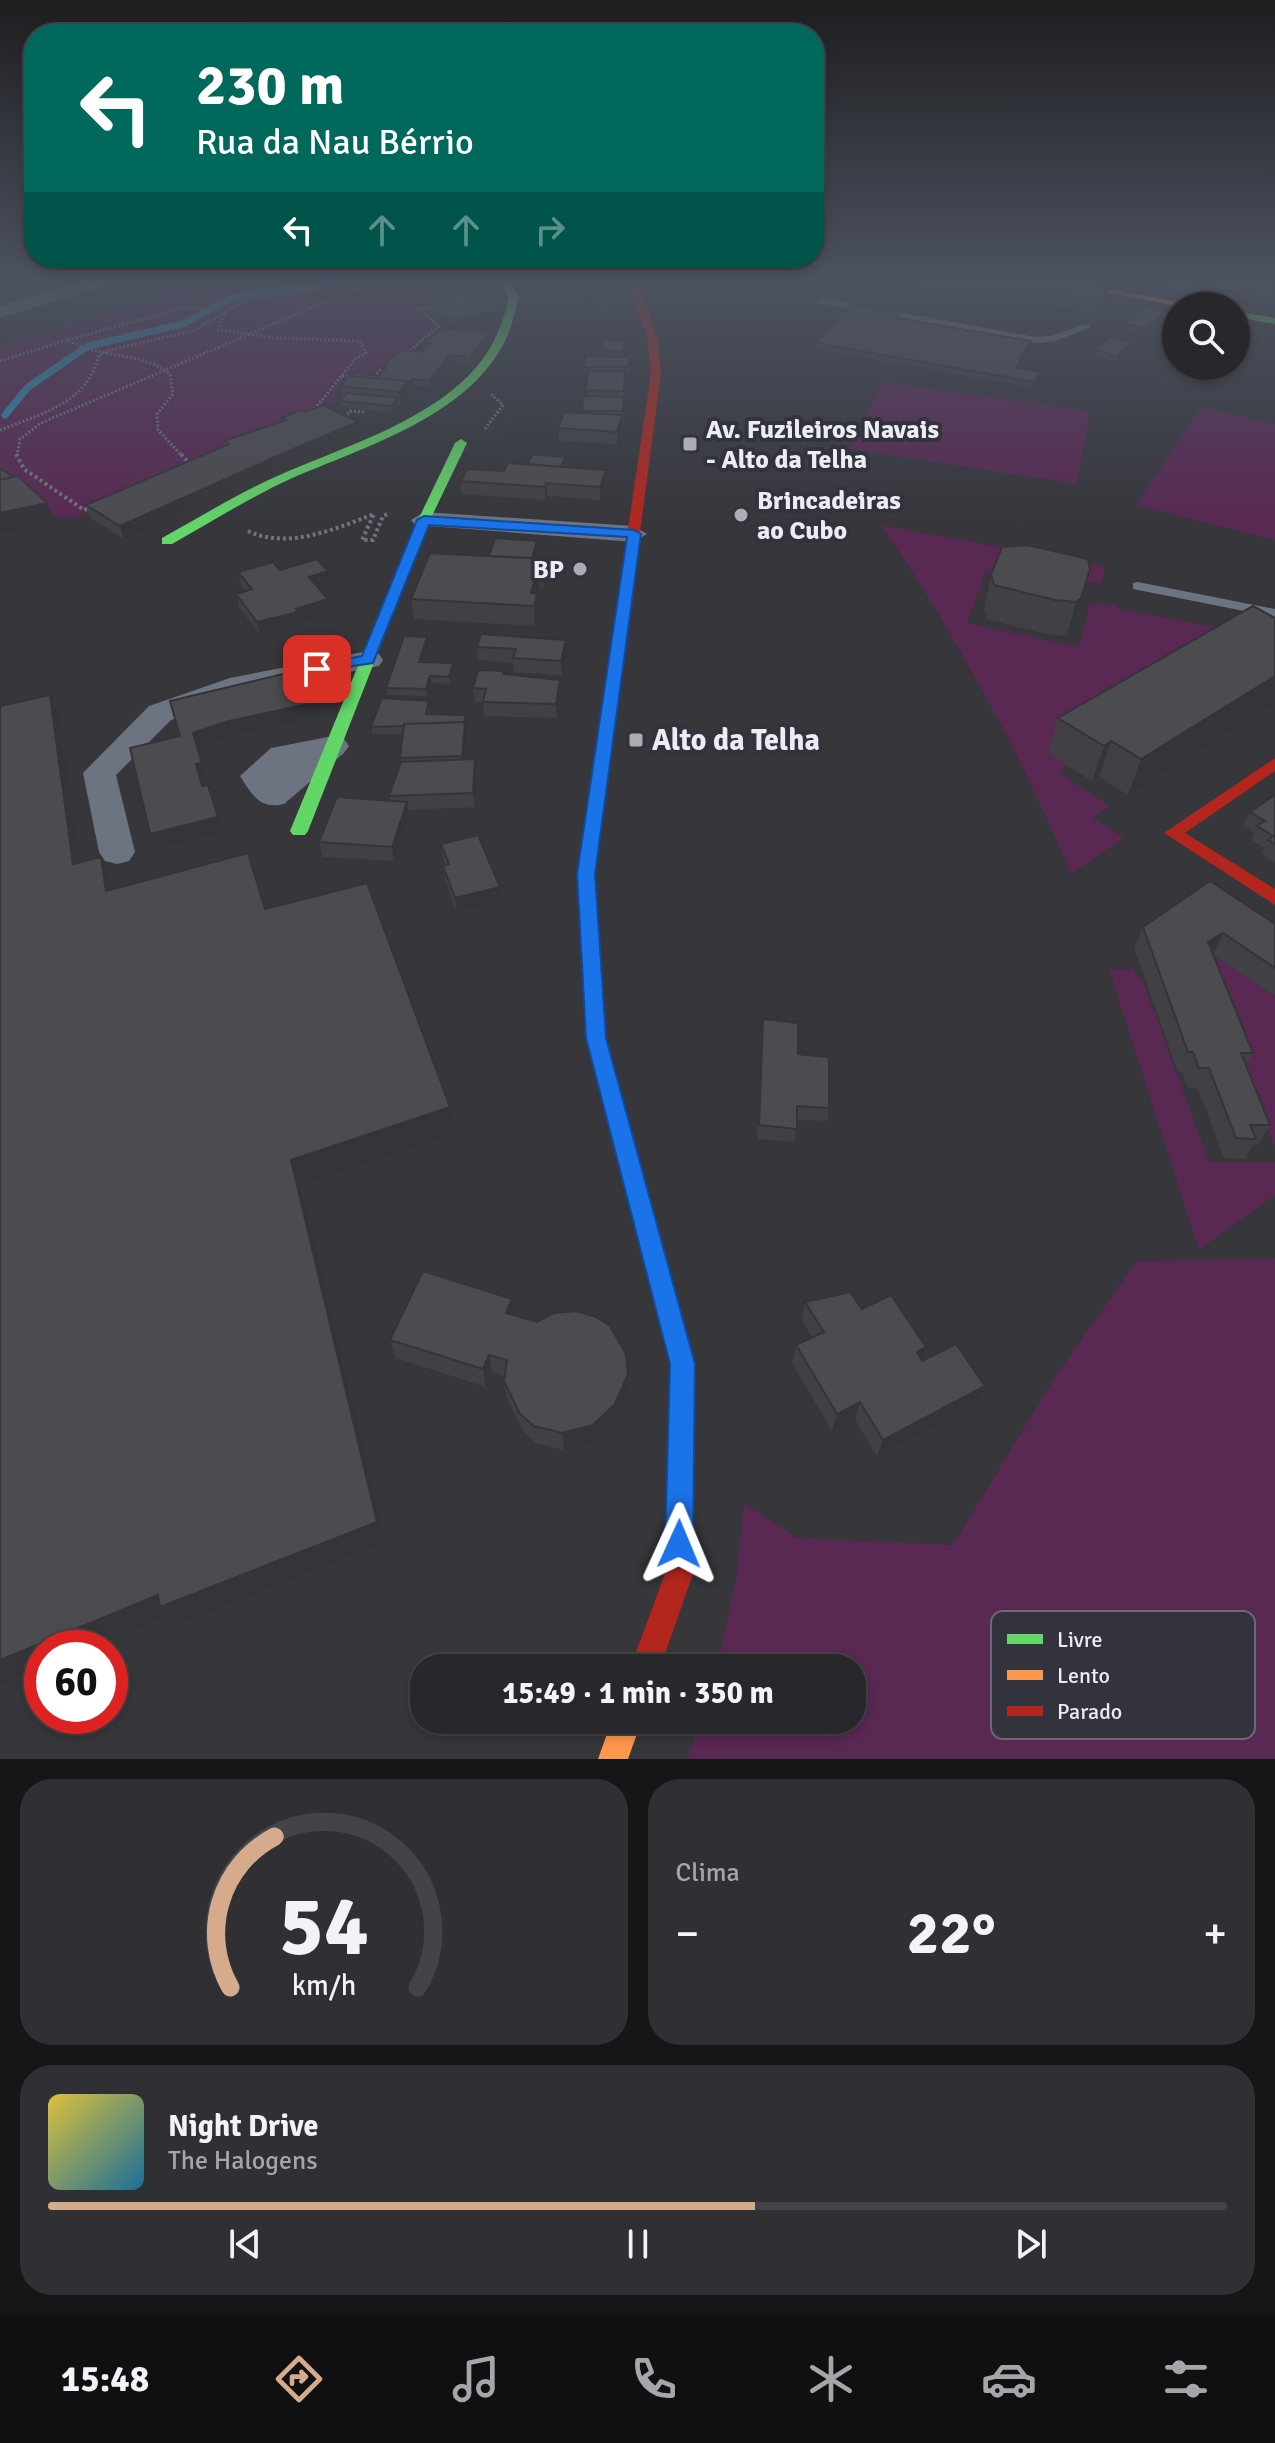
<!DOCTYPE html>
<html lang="pt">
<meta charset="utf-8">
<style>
body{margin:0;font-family:Signika,sans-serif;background:#303034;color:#f1f3f6;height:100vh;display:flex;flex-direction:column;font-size:30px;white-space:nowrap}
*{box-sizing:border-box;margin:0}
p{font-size:26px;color:#a5a6a9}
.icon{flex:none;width:44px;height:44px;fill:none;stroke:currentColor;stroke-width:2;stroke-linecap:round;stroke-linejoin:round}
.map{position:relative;height:1759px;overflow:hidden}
.sheet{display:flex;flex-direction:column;gap:20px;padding:20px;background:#161618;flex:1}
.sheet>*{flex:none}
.guide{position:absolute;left:24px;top:24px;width:800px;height:244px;border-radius:32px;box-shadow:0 4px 12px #0003,0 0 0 2px #444448;background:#00695c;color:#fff;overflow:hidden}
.buttons{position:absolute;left:1162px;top:292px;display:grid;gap:16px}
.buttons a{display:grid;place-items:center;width:88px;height:88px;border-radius:50%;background:#28282c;box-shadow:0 4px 12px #0003,0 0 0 2px #444448;font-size:40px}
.speed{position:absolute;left:24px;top:1630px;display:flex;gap:16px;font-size:40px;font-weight:700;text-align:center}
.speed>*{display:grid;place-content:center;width:104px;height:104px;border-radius:50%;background:#28282c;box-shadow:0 4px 12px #0003,0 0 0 2px #444448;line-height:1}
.speed .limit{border:12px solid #d22;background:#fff;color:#111}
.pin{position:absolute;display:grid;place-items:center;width:68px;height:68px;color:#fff;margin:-34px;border-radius:16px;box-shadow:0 4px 12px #0006}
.me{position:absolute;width:88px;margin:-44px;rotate:1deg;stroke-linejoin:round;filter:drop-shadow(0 0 6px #0008)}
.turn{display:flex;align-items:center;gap:28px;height:168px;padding:0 40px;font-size:36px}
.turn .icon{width:104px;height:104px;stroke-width:2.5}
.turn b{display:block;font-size:56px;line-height:68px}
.lanes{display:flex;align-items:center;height:76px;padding:0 40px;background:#0003;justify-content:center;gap:40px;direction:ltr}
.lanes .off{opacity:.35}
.big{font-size:60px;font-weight:700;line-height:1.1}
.sheet .tile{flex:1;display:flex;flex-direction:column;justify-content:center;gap:12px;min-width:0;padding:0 28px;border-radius:32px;background:#303034}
.sheet .dial{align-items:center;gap:0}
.dial svg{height:208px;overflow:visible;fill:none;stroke:#444448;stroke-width:7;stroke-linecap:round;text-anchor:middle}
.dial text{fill:#f1f3f6;stroke:none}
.song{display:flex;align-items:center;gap:24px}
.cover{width:96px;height:96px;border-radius:12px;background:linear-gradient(135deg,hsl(50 70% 55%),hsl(200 70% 35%))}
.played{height:8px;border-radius:4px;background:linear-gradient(90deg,#d6ab8b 60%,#444448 60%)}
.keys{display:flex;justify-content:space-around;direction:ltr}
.heat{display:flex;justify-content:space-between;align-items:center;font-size:44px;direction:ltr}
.sheet .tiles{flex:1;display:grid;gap:20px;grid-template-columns:1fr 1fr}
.tile:last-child{grid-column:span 2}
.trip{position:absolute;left:410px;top:1654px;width:456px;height:80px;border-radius:32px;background:#28282c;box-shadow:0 4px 12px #0003,0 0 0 2px #444448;font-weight:700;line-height:80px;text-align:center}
.menu{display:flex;height:128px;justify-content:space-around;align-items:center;background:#101012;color:#a5a6a9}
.menu .icon{width:56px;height:56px}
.menu .current{color:#d6ab8b}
.menu b{font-size:36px;color:#f1f3f6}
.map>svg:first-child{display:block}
.green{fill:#592853}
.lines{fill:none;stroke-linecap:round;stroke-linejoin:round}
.stream{stroke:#3189b2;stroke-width:7}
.path-far1{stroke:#6f747e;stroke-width:3;stroke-dasharray:2 2;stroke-linecap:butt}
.path{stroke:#6f747e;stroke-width:4;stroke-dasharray:3 3;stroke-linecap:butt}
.lane{fill:#6c7381;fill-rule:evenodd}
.street{fill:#6c7381;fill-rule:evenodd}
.fast{fill:#63d668;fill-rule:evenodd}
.slow{fill:#ff974d;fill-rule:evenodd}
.jam{fill:#b3261e;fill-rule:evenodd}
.wall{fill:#414045}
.shaded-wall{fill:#353438}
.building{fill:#4c4b50;stroke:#353438;stroke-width:2}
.route{fill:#1a73e8;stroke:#114b97;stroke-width:2}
.poi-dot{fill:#acacb3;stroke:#33333e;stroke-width:3}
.labels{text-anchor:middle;stroke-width:8;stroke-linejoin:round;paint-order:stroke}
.far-poi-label{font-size:26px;font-weight:bold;fill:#ececf4;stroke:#33333e;text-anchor:start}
.poi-label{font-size:30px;font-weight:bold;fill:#ececf4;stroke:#33333e;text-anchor:start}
.key{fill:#33333e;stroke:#6a6a75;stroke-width:2}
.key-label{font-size:22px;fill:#ececf4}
</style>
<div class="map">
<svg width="1275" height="1759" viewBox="0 0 1275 1759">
<rect width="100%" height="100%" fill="#36363b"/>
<path class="green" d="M224,280h180l29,22 -23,5 23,15c-12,26 -43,31 -59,53l-27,-2 -17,32 -255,112 -14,3 -61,-48v-127z
M882,382l209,29 -15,73 -227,-35z
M1201,407l74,17v116l-139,-35z
M882,525l223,42 -4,17 -90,-17 -4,8 -21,-4 -19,52 112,24 11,-43 26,1 1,4 158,29 -217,134 52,34 -17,12 31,20 -53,36c-52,-124 -115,-237 -189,-349z
M1213,954l62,42v151l-77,-184z
M1109,969h25l4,9h4l67,184h66v33l-76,55z
M1275,1259v500h-588l14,-39h151v-52h-135l19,-89 8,-75 53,34 156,7 102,-168 82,-116z"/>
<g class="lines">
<path class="stream" d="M5,415l23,-28 60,-41 95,-22 39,-22 21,-7 108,-15"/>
<path class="path-far1" d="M407,280l37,22
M588,280l2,8 14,-1
M142,303l78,-23
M68,340l118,-33 39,5 -7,18 57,8 85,3 6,12 -11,6 -41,51
M407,353l32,-27 -21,-17 16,-4
M0,361l68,-21c35,20 70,10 102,34l3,20 -16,20 1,16 24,26
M342,376l32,1 10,-12
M342,420l8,-9 14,1
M485,429l18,-24 -12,-11
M0,430c41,-16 88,-27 99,-75l11,-5 83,-19 48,-28 18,-5 97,-12
M17,456l3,-17 21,-16 326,-139"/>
<path class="path" d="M16,454l8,15 60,41 8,-4
M181,454l8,9
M248,531c40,19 87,-2 126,-17l-12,26h11l10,-24 7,-3"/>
<path class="lane" d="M821,298l215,39 15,-1 35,-12 5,3 -35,14 -20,2 -218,-40 -2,-2z
M1138,582l137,27v8l-142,-28v-6z"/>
<path class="street" d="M85,280h28l-2,4 -111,34v-12z
M424,512l210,14 13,8 -13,8 -219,-17 -4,-5z
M368,651l11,3 4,6 -4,6 -131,26 -77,28 -55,55 19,77 -6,9 -12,3 -12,-3 -6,-9 -16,-79 66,-67 81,-28z
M333,736l11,3 5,7 -5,7 -60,51c-24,6 -32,-9 -44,-28l31,-28z"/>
<path class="fast" d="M499,280h10l10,17c-3,12 -6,24 -10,35 -33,83 -146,115 -219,147 -41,19 -79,43 -118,65h-10v-6c40,-22 78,-46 120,-64 70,-31 184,-63 216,-142 5,-11 8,-23 11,-35z
M1236,311l39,7v6l-39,-7z
M461,439l6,4 -37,77 -122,311 -3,4h-12l-3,-4 128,-311 37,-77z"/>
<path class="slow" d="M1039,280h20l142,26h-22z
M588,905l9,7 9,126 89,326v31l-4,9 -9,4 -9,-4 -4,-9 2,-31 -85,-326 -7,-126z
M612,1720h30l-14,39h-30z"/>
<path class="jam" d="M627,280h10l20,57 4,36 -66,501 2,38 -9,7 -9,-7 -2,-38 74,-501 -4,-36z
M1275,758v13l-90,62 90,56v16l-111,-72z
M682,1382l9,4 4,9 -2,179 -33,94h-30l35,-94 4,-179 4,-9z"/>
</g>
<path class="wall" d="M119,280h92l-9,3 -20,2 -48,16 -26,-12 -2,-5z
M430,280h64l8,4v6l-25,6 22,20 -42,11 -9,-6 -5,1 -15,-14v-6l26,-6 -16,-7 -1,-5z
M879,280h121l109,8 -3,11 -7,14 -64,-10 -64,-8z
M1140,280h91l44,7v19z
M1258,280h17v3z
M591,296l25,10v5l-22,2z
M1166,311l-1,5 -21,19 -21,-6 2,-5z
M900,313v5l130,29 -12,21 24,4 -2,6 -7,10 -217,-39 1,-6z
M489,338l-18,25 -20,-2 -21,26 -16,-2 -5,6v2l-8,11h-3l-6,9 -51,-6 -1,-6 3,-3 -3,-12 20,-9 19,-1 2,-4v-5l41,-15 2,-2 -1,-6z
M603,340h21v17h6l-1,16h-4l-3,54 -5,17 -58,-3 -1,-13 24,-15 1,-17h4l1,-23h-4v-6l18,-11z
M1133,342l-2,6 -15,14 -23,-6 2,-6z
M305,412l53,10 2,12 -72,31 -164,74 -34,-21 -4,-13 139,-59 -1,-5 58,-20 -1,-3z
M565,463l-1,4 42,3v13l-6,17 -53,-4 -2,4 -83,-6 -1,-13 67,-17z
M537,541l1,13 -1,4 9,1 1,19 -3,10 -5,-1 -2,8 1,18 -3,13 -121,-7 -3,-20 78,-43z
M1090,569l-19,63 -4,4 -21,-2 -59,-15 -3,-10 7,-34z
M280,570l50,14 -12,4 13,25 -31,9 1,3 -41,10 -21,-28 -3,-13 10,-3 -5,-6 -3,-13z
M1253,606l-125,189 -29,-18 -7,4 -44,-28 10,-35z
M566,640l1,13 -5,22 -48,-3 -1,-9 -35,-3 -1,-13z
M428,644l-6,18 31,8 -3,14 -19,-1 -4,13 -40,-1 -1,-7z
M504,671v4l56,5 1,14 -4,24 -73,-2 -1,-14h-8l-2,-14z
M430,708l-1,6 37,1 -1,44 11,14 -1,34 -67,3 1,6 -15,45 -71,-4 -4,-15 71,-41 -1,-5 12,-34 2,-28h-31l-1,-7z
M1275,795v68l-14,-9 3,-6 -13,-8 3,-7 -11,-7 7,-14z
M441,844l60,57 -44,11 -12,-32 -2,-14 3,-1 -3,-7z
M1275,924v72l-63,-42 41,99 -7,12 24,60 -12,20h-5l-9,14 -20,-1 -26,-70h-10l-6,-16h-4l-44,-124 9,-21z
M763,1019l35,35 31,54 -2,13 -30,-1 -3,22 -37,-3z
M805,1302l57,7 64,38 -4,13 63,26 -8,18 -100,53 -22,-38 -23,12 -40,-68 4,-18 16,-8 -10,-17z
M514,1315l114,59v17l-13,30 -21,21 -30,8 -28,-7 -13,-12 -16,-33 -3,-17 1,-5 -13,-4 -6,15 -90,-29 -6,-18z"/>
<path class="shaded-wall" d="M181,280h30l-9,3 -20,2 -48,16 -2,-6z
M502,284v6l-31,8 -1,-6z
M1109,288l-3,11 -7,14 3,-11z
M498,310l1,6 -42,11 -1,-6z
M1166,311l-1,5 -21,19 2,-6z
M448,315v6l-5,1 -1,-6z
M489,333v5l-18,25 -1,-6z
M1031,341l-1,6 -16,26 2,-6z
M1133,342l-2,6 -15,14 1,-6z
M450,355l1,6 -21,26 -1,-6z
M1042,372l-2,6 -7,10 1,-6z
M413,379l1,6 -5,6v2l-8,11 -2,-12 9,-11z
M398,398v6l-6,9 -1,-7z
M622,415v12l-5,17v-12z
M358,422l2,12 -72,31 -164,74 -4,-13 166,-74z
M606,470v13l-6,17v-13z
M546,483l1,13 -2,4v-13z
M47,503l7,19 -54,11v-20z
M537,541l1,13 -7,23 -1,-13z
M546,559l1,19 -3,10 -1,-20z
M538,568l1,19 -2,8 1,18 -3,13 -1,-20 -3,-13z
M1090,569l-19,63 -4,4 9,-34z
M328,571l2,13 -18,6 -3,-13z
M328,599l3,14 -31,9 1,3 -41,10 -3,-13z
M427,637l1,7 -8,25 -1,-7z
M566,640l1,13 -5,22 -1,-14z
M453,663v7l-3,14 -1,-7z
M430,676l1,7 -4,13 -1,-7z
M1275,676v26l-147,93 13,-36z
M560,680l1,14 -4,24 -1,-14z
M312,691l5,26 -84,18 -36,12 -4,-14z
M50,695l10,26 24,169 -11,-26z
M466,715v21l-2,34 -2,-14 1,-30z
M1111,741l-12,36 -7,4 12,-35z
M475,759l1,14 -1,34 -2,-14z
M202,763l4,14 -5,1 6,22 -11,-36z
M407,802l2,14 -15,45 -2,-14z
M218,817l5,14 -68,18 -5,-15z
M101,857l11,26 6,34 -12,-26z
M500,887l1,14 -44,11 -2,-14z
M1223,933l-10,21 -5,-12z
M450,1107l5,25 -155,53 85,356 -209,84 -9,-9 -78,32h-47v19l-42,18v-25l291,-500z
M512,1299l3,18 -9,-4z
M926,1347l-6,18 -3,-13z
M489,1355l3,17 -6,15 -3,-18z
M628,1374v17l-13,30 -21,21 -30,8 -2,-17z
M985,1386l-8,18 -100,53 6,-17z
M860,1402l-5,17 -23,12 5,-17z"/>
<path class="building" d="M119,280h62l-49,15 -26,-11z
M438,280h56l8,4 -32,8 28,18 -42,11 -8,-6 -6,1 -14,-14 34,-8 -25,-10 5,-2z
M948,280h28l-3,4z
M979,280h21l43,3 -5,8 -2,6 -64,-8z
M1045,280h12l52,8 -7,14 -64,-11z
M1166,280h65l44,7v13z
M613,295l3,11 -22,1 -3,-11z
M851,304l49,9 -3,5 134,23 -15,26 26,5 -8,10 -217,-39z
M1146,306l20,5 -20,18 -21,-5z
M442,328l47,5 -19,24 -20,-2 -21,26 -16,-2 -5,6v-4l-48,-4 3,-3 16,2 7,-9h-5l20,-17 21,2 7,-8h-6z
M1111,337l22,5 -16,14 -22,-6z
M603,340h21v11h-22z
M585,356l45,1 -1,10h-45z
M588,371h37l-1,20 -38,-1z
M349,376l59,5 -9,11 -59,-6z
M347,393l51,5 -7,8 -51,-5z
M583,396l41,1 -1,14h-41z
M323,405l35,17 -72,30 -166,74 -34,-21 143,-61 -5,-3 62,-21 -5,-2 20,-8 4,2z
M564,412l58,3 -5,17 -59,-4z
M533,454l32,3 -4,10 -33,-3z
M508,463l98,7 -6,17 -54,-4 -1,4 -84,-6 6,-12 37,2z
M0,468l13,9 -13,3z
M18,476l29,27 -47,10v-33z
M495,538l42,3 -5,17 -43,-2z
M1027,545l61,14 2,10 -9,29 -5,4 -21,-2 -61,-15 -3,-10 11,-28z
M430,553l116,6 -3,9h-5l-7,25 6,1 -3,12 -123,-7z
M317,559l11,12 -19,6 19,22 -32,10 2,3 -41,10 -21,-28 16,-5 -14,-17 35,-10 7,8z
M1253,606l22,12v58l-134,83 -30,-18 -7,5 -46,-28z
M481,634l85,6 -5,21 -48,-3 3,-9 -39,-2z
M404,636l23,1 -8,25 34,1 -4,14 -19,-1 -4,13 -40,-1z
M300,670l12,21 -3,1 4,11 -84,18 -36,12 9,30 -6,1 6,22 6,-1 10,32 -68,17 -20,-86 50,-12 -10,-35z
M478,670l26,1 -1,3 57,6 -4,24 -73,-2 3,-13 -13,-1z
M50,695l23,169 28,-7 5,34 142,-38 17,56 102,-26 83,224 -159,53 86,362 -217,85 -2,-12 -158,65v-954z
M382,698l47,3 -3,13 40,1 -2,7 -60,2v2l-33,1z
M465,722l-3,34 -62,2 4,-34z
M475,759l-2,34 -84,3 12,-34z
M1275,795v49l-7,-4 5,-4 -16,-10 8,-5 -15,-9z
M337,797l70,5 -15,45 -73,-5z
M478,835l22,52 -45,11 -12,-32 6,-2 -8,-20z
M1210,881l65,43v44l-52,-35 -15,9 45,111h-12l29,72h-20l6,14 -20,-1 -27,-70h-10l-6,-16h-5l-45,-125z
M763,1019l35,4v31l31,3v51l-32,-2v23l-38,-4z
M423,1271l89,28 -6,14 31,9 17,-9 23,-2 19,6 14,9 16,28 2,20 -13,30 -22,21 -31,8 -28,-7 -14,-12 -16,-33 3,-21 -18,-5 -6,14 -93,-29z
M850,1292l12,17 29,-14 35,52 -9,5 5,9 34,-17 29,42 -102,54 -23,-38 -23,12 -41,-69 28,-13 -19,-30z"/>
<linearGradient id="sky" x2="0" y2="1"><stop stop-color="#1e1e20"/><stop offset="0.53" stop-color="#4c5260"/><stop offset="1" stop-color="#4c5260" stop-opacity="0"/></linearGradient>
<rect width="1275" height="526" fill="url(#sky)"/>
<path class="route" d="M424,516l210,14 7,4 -46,340 11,164 89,326 -2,180 -4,10 -10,4 -10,-4 -4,-10 5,-180 -84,-326 -9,-164 50,-337 -198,-12 -56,138 -61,9v-6l50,-10 55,-136z"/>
<g class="poi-dot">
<rect x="682" y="436" width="16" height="16" rx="4"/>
<circle cx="741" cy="515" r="8"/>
<circle cx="580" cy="569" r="8"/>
<rect x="628" y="732" width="16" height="16" rx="4"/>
</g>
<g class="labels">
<g class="far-poi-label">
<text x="706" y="438">Av. Fuzileiros Navais<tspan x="706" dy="30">- Alto da Telha</tspan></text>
<text x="757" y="509">Brincadeiras<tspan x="757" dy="30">ao Cubo</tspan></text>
<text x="564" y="578" text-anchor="end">BP</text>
</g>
<g class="poi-label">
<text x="652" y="750">Alto da Telha</text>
</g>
</g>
<rect x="991" y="1611" width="264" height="128" rx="12" class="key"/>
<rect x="1007" y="1634" width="36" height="10" fill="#63d668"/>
<rect x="1007" y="1670" width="36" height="10" fill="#ff974d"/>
<rect x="1007" y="1706" width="36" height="10" fill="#b3261e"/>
<g class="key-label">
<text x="1057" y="1647">Livre</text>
<text x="1057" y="1683">Lento</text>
<text x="1057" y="1719">Parado</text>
</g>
</svg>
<div class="buttons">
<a><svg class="icon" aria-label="search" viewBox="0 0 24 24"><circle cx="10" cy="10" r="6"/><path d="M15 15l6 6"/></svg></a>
</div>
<div class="speed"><div class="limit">60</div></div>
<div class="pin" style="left:317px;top:669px;background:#d93025"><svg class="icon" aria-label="arrive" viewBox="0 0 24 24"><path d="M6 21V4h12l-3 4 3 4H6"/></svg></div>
<svg class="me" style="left:679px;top:1544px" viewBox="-20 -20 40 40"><path d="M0-17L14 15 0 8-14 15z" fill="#1a73e8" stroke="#fff" stroke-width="4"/></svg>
<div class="trip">15:49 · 1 min · 350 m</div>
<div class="guide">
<div class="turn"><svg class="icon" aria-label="left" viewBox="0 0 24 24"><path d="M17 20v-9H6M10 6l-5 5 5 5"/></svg><div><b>230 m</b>Rua da Nau Bérrio</div></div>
<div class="lanes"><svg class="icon" aria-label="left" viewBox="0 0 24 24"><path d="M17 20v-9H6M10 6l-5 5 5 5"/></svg><svg class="icon off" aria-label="ahead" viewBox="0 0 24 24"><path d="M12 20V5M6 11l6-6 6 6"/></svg><svg class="icon off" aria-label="ahead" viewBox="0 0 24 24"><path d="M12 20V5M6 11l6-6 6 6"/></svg><svg class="icon off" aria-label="right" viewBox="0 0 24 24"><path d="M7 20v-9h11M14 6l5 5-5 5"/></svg></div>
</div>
</div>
<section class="sheet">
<div class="tiles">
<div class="tile dial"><svg viewBox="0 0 100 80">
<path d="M14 69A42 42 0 1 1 86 69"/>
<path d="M14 69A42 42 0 0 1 31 11" stroke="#d6ab8b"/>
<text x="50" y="56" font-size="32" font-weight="700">54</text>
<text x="50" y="72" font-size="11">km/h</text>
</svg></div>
<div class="tile"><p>Clima</p>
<div class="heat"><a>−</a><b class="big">22°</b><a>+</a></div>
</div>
<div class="tile">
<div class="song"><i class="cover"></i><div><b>Night Drive</b><p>The Halogens</p></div></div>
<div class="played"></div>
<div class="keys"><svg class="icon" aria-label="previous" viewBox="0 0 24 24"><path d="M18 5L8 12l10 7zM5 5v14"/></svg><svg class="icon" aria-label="pause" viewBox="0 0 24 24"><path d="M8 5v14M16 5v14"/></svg><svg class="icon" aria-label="next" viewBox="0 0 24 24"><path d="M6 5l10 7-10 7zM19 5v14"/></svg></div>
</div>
</div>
</section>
<nav class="menu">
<b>15:48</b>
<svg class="icon current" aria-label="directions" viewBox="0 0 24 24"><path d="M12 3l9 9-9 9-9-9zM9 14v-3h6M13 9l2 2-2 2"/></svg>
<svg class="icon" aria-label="music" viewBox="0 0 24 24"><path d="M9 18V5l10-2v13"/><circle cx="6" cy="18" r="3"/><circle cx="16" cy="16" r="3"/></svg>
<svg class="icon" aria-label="phone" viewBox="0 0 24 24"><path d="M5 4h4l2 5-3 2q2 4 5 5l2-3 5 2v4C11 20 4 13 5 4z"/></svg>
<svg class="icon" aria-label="climate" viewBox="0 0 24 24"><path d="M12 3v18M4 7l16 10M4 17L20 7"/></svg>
<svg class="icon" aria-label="car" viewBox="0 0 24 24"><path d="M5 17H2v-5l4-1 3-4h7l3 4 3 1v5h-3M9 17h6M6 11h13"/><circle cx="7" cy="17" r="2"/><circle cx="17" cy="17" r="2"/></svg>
<svg class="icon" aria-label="filters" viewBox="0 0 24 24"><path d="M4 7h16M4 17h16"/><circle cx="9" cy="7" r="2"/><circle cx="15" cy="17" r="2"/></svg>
</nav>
